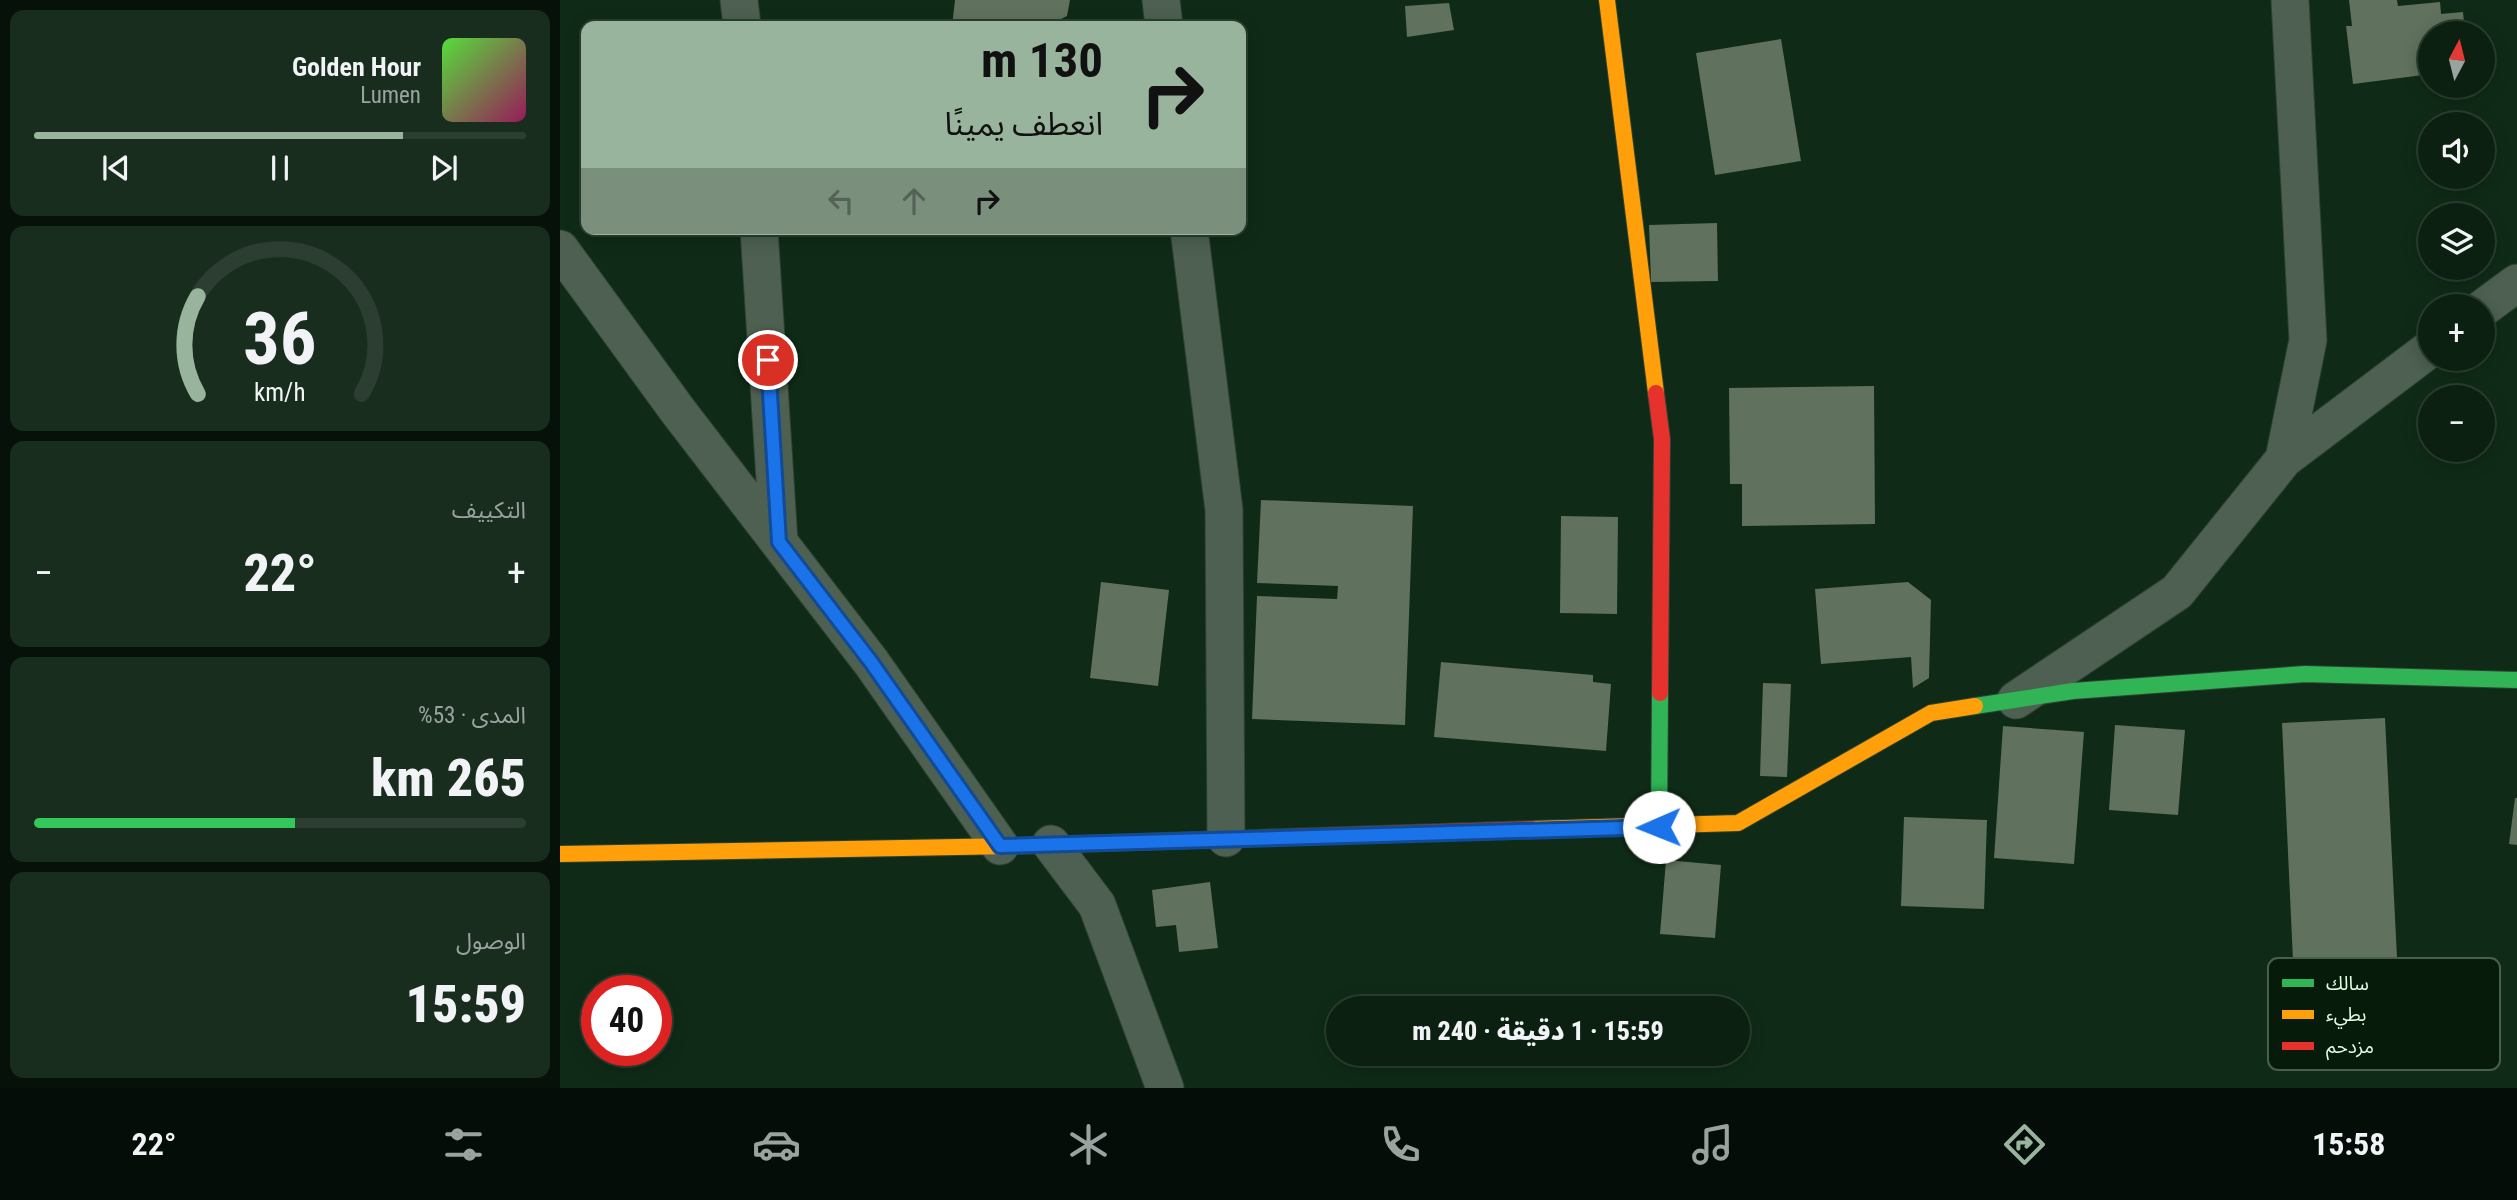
<!DOCTYPE html>
<html lang="ar">
<meta charset="utf-8">
<style>
body{margin:0;font-family:"Roboto Condensed","Noto Sans Arabic",sans-serif;background:#192d1f;color:#f1f3f6;direction:rtl;height:100vh;display:flex;flex-direction:column;font-size:26px;white-space:nowrap}
*{box-sizing:border-box;margin:0}
p{font-size:23px;color:#9aa39f}
.icon{flex:none;width:38px;height:38px;fill:none;stroke:currentColor;stroke-width:2;stroke-linecap:round;stroke-linejoin:round}
.map{position:relative;flex:1;overflow:hidden;direction:ltr}
.sheet{display:flex;flex-direction:column;gap:10px;padding:10px;background:#061209;width:560px}
.sheet>*{flex:none}
.banner{position:absolute;left:21px;top:21px;width:665px;height:214px;border-radius:14px;box-shadow:0 4px 18px #0003,0 0 0 2px #2b3e31;direction:rtl;background:#99b49d;color:#111;overflow:hidden}
.needle{width:46px;rotate:7deg}
.fabs{position:absolute;left:1858px;top:21px;display:grid;gap:14px}
.fabs a{display:grid;place-items:center;width:77px;height:77px;border-radius:50%;background:#0b2011;box-shadow:0 4px 18px #0003,0 0 0 2px #2b3e31;font-size:35px}
.speed{position:absolute;left:21px;top:975px;display:flex;gap:14px;font-size:35px;font-weight:700;text-align:center}
.speed>*{display:grid;place-content:center;width:91px;height:91px;border-radius:50%;background:#0b2011;box-shadow:0 4px 18px #0003,0 0 0 2px #2b3e31;line-height:1}
.speed .limit{border:10px solid #d22;background:#fff;color:#111}
.pin{position:absolute;display:grid;place-items:center;width:60px;height:60px;color:#fff;margin:-30px;border:4px solid #fff;border-radius:50%;box-shadow:0 2px 7px #0007}
.me{position:absolute;width:77px;margin:-38px;rotate:269deg;stroke-linejoin:round;filter:drop-shadow(0 0 5px #0008)}
.turn{display:flex;align-items:center;gap:24px;height:147px;padding:0 28px;font-size:32px}
.turn .icon{width:91px;height:91px;stroke-width:2.5}
.turn b{display:block;font-size:49px;line-height:60px}
.lanes{display:flex;align-items:center;height:66px;padding:0 28px;background:#0003;justify-content:center;gap:35px;direction:ltr}
.lanes .off{opacity:.35}
.big{font-size:52px;font-weight:800;line-height:1.1}
.sheet .widget{flex:1;display:flex;flex-direction:column;justify-content:center;gap:10px;min-width:0;padding:0 24px;border-radius:14px;background:#192d1f}
.sheet .dial{align-items:center;gap:0}
.dial svg{height:182px;overflow:visible;fill:none;stroke:#2b3e31;stroke-width:7;stroke-linecap:round;text-anchor:middle}
.dial text{fill:#f1f3f6;stroke:none}
.song{display:flex;align-items:center;gap:21px}
.cover{width:84px;height:84px;border-radius:10px;background:linear-gradient(135deg,hsl(110 70% 55%),hsl(330 70% 35%))}
.played{height:7px;border-radius:4px;background:linear-gradient(90deg,#99b49d 75%,#2b3e31 75%)}
.keys{display:flex;justify-content:space-around;direction:ltr}
.heat{display:flex;justify-content:space-between;align-items:center;font-size:38px;direction:ltr}
.charge{height:10px;border-radius:5px;background:linear-gradient(90deg,#34c759 53%,#2b3e31 0)}
.trip{position:absolute;left:766px;top:996px;width:424px;height:70px;border-radius:35px;background:#0b2011;box-shadow:0 4px 18px #0003,0 0 0 2px #2b3e31;font-weight:800;line-height:70px;text-align:center;direction:rtl}
.tab-bar{display:flex;height:112px;justify-content:space-around;align-items:center;background:#040d07;color:#9aa39f}
.tab-bar .icon{width:49px;height:49px}
.tab-bar .on{color:#99b49d}
.tab-bar b{font-size:32px;color:#f1f3f6}
main{display:flex;flex:1;min-height:0}
.map>svg:first-child{display:block}
.building{fill:#60715d}
.lines{fill:none;stroke-linecap:round;stroke-linejoin:round}
.street-casing{stroke:#2f4233;stroke-width:39}
.fast-casing{stroke:#2f4233;stroke-width:18}
.slow-casing{stroke:#2f4233;stroke-width:18}
.jam-casing{stroke:#2f4233;stroke-width:18}
.street{stroke:#4d6051;stroke-width:37}
.fast{stroke:#30b455;stroke-width:16}
.slow{stroke:#ff9f0a;stroke-width:16}
.jam{stroke:#e5322d;stroke-width:16}
.route-casing{stroke:#114b97;stroke-width:18}
.route{stroke:#1a73e8;stroke-width:12}
.key{fill:#061b0a;stroke:#485f4c;stroke-width:2}
.key-label{font-size:19px;fill:#e3fde5}
</style>
<main>
<div class="map">
<svg width="1957" height="1088" viewBox="0 0 1957 1088">
<rect width="100%" height="100%" fill="#0f2b17"/>
<path class="building" d="M395,0h115l-3,16 -20,10h-95z
M1789,0h48l1,6 42,-4 1,12 22,-2 2,21h-34v41l-78,10 -7,-58h6z
M889,3l5,27 -47,7 -2,-31z
M1221,39l20,122 -86,14 -19,-122z
M1157,223l1,58 -67,1 -2,-57z
M1314,386l1,138 -133,2v-42h-12l-1,-96z
M701,500l152,6 -8,219 -153,-6 5,-123 80,3 1,-13 -81,-3z
M1001,516l57,1 -1,97 -57,-1z
M541,582l68,8 -11,96 -68,-8z
M1348,582l23,18 -2,78 -16,10 -2,-31 -90,7 -6,-75z
M881,662l152,13v7l18,2 -5,67 -172,-14z
M1203,683l28,1 -4,93 -27,-1z
M1825,718l13,259 -104,5 -12,-259z
M1555,725l70,5 -7,85 -69,-5z
M1443,726l81,6 -10,132 -80,-6z
M1955,798h2v47l-8,-1z
M1344,817l83,3 -3,89 -83,-3z
M1106,860l55,5 -6,73 -55,-4z
M650,882l8,66 -39,4 -3,-27 -20,2 -4,-37z"/>
<g class="lines">
<defs>
<path id="street" d="M179,0l3,26
M601,0l3,26
M199,229l20,313
M629,229l35,281 2,328
M0,249l118,162 193,251 129,184
M1923,308l34,-25
M1724,459l147,-111
M1456,700l161,-108 107,-133 24,-119 -18,-340
M491,844l46,61 68,183"/>
<path id="fast" d="M1415,706l98,-15 232,-17 212,6
M1099,827l1,-134"/>
<path id="slow" d="M1047,0l49,393
M972,829l206,-6 193,-110 44,-7
M0,854l454,-8"/>
<path id="jam" d="M1096,393l6,46 -2,254
M454,846l518,-17"/>
</defs>
<use href="#street" class="street-casing"/>
<use href="#fast" class="fast-casing"/>
<use href="#slow" class="slow-casing"/>
<use href="#jam" class="jam-casing"/>
<use href="#street" class="street"/>
<use href="#fast" class="fast"/>
<use href="#slow" class="slow"/>
<use href="#jam" class="jam"/>
</g>
<g class="lines">
<defs>
<path id="route" d="M208,360l11,182 92,120 129,184 659,-19"/>
</defs>
<use href="#route" class="route-casing"/>
<use href="#route" class="route"/>
</g>
<rect x="1708" y="958" width="232" height="112" rx="10" class="key"/>
<rect x="1722" y="979" width="32" height="8" fill="#30b455"/>
<rect x="1722" y="1010" width="32" height="9" fill="#ff9f0a"/>
<rect x="1722" y="1042" width="32" height="8" fill="#e5322d"/>
<g class="key-label">
<text x="1766" y="990">سالك</text>
<text x="1766" y="1021">بطيء</text>
<text x="1766" y="1053">مزدحم</text>
</g>
</svg>
<div class="fabs">
<a><svg class="needle" viewBox="-14 -14 28 28"><path d="M0-13l5 13h-10z" fill="#e53935"/><path d="M0 13l5-13h-10z" fill="#9aa39f"/></svg></a>
<a><svg class="icon" aria-label="sound" viewBox="0 0 24 24"><path d="M4 9h4l5-4v14l-5-4H4zM17 9q2 3 0 6"/></svg></a>
<a><svg class="icon" aria-label="layers" viewBox="0 0 24 24"><path d="M12 4l9 5-9 5-9-5zM3 14l9 5 9-5"/></svg></a>
<a>+</a>
<a>−</a>
</div>
<div class="speed"><div class="limit">40</div></div>
<div class="pin" style="left:208px;top:360px;background:#d93025"><svg class="icon" aria-label="arrive" viewBox="0 0 24 24"><path d="M6 21V4h12l-3 4 3 4H6"/></svg></div>
<svg class="me" style="left:1099px;top:827px" viewBox="-20 -20 40 40"><circle r="19" fill="#fff"/><path d="M0-13L10 11 0 6-10 11z" fill="#1a73e8"/></svg>
<div class="trip">15:59 · 1 دقيقة · 240 m</div>
<div class="banner">
<div class="turn"><svg class="icon" aria-label="right" viewBox="0 0 24 24"><path d="M7 20v-9h11M14 6l5 5-5 5"/></svg><div><b>130 m</b>انعطف يمينًا</div></div>
<div class="lanes"><svg class="icon off" aria-label="left" viewBox="0 0 24 24"><path d="M17 20v-9H6M10 6l-5 5 5 5"/></svg><svg class="icon off" aria-label="ahead" viewBox="0 0 24 24"><path d="M12 20V5M6 11l6-6 6 6"/></svg><svg class="icon" aria-label="right" viewBox="0 0 24 24"><path d="M7 20v-9h11M14 6l5 5-5 5"/></svg></div>
</div>
</div>
<section class="sheet">
<div class="widget">
<div class="song"><i class="cover"></i><div><b>Golden Hour</b><p>Lumen</p></div></div>
<div class="played"></div>
<div class="keys"><svg class="icon" aria-label="previous" viewBox="0 0 24 24"><path d="M18 5L8 12l10 7zM5 5v14"/></svg><svg class="icon" aria-label="pause" viewBox="0 0 24 24"><path d="M8 5v14M16 5v14"/></svg><svg class="icon" aria-label="next" viewBox="0 0 24 24"><path d="M6 5l10 7-10 7zM19 5v14"/></svg></div>
</div>
<div class="widget dial"><svg viewBox="0 0 100 80">
<path d="M14 69A42 42 0 1 1 86 69"/>
<path d="M14 69A42 42 0 0 1 14 26" stroke="#99b49d"/>
<text x="50" y="56" font-size="32" font-weight="700">36</text>
<text x="50" y="72" font-size="11">km/h</text>
</svg></div>
<div class="widget"><p>التكييف</p>
<div class="heat"><a>−</a><b class="big">22°</b><a>+</a></div>
</div>
<div class="widget"><p>المدى · 53%</p><b class="big">265 km</b><div class="charge"></div></div>
<div class="widget"><p>الوصول</p><b class="big">15:59</b></div>
</section>
</main>
<nav class="tab-bar">
<b>15:58</b>
<svg class="icon on" aria-label="directions" viewBox="0 0 24 24"><path d="M12 3l9 9-9 9-9-9zM9 14v-3h6M13 9l2 2-2 2"/></svg>
<svg class="icon" aria-label="music" viewBox="0 0 24 24"><path d="M9 18V5l10-2v13"/><circle cx="6" cy="18" r="3"/><circle cx="16" cy="16" r="3"/></svg>
<svg class="icon" aria-label="phone" viewBox="0 0 24 24"><path d="M5 4h4l2 5-3 2q2 4 5 5l2-3 5 2v4C11 20 4 13 5 4z"/></svg>
<svg class="icon" aria-label="climate" viewBox="0 0 24 24"><path d="M12 3v18M4 7l16 10M4 17L20 7"/></svg>
<svg class="icon" aria-label="car" viewBox="0 0 24 24"><path d="M5 17H2v-5l4-1 3-4h7l3 4 3 1v5h-3M9 17h6M6 11h13"/><circle cx="7" cy="17" r="2"/><circle cx="17" cy="17" r="2"/></svg>
<svg class="icon" aria-label="filters" viewBox="0 0 24 24"><path d="M4 7h16M4 17h16"/><circle cx="9" cy="7" r="2"/><circle cx="15" cy="17" r="2"/></svg>
<b>22°</b>
</nav>
